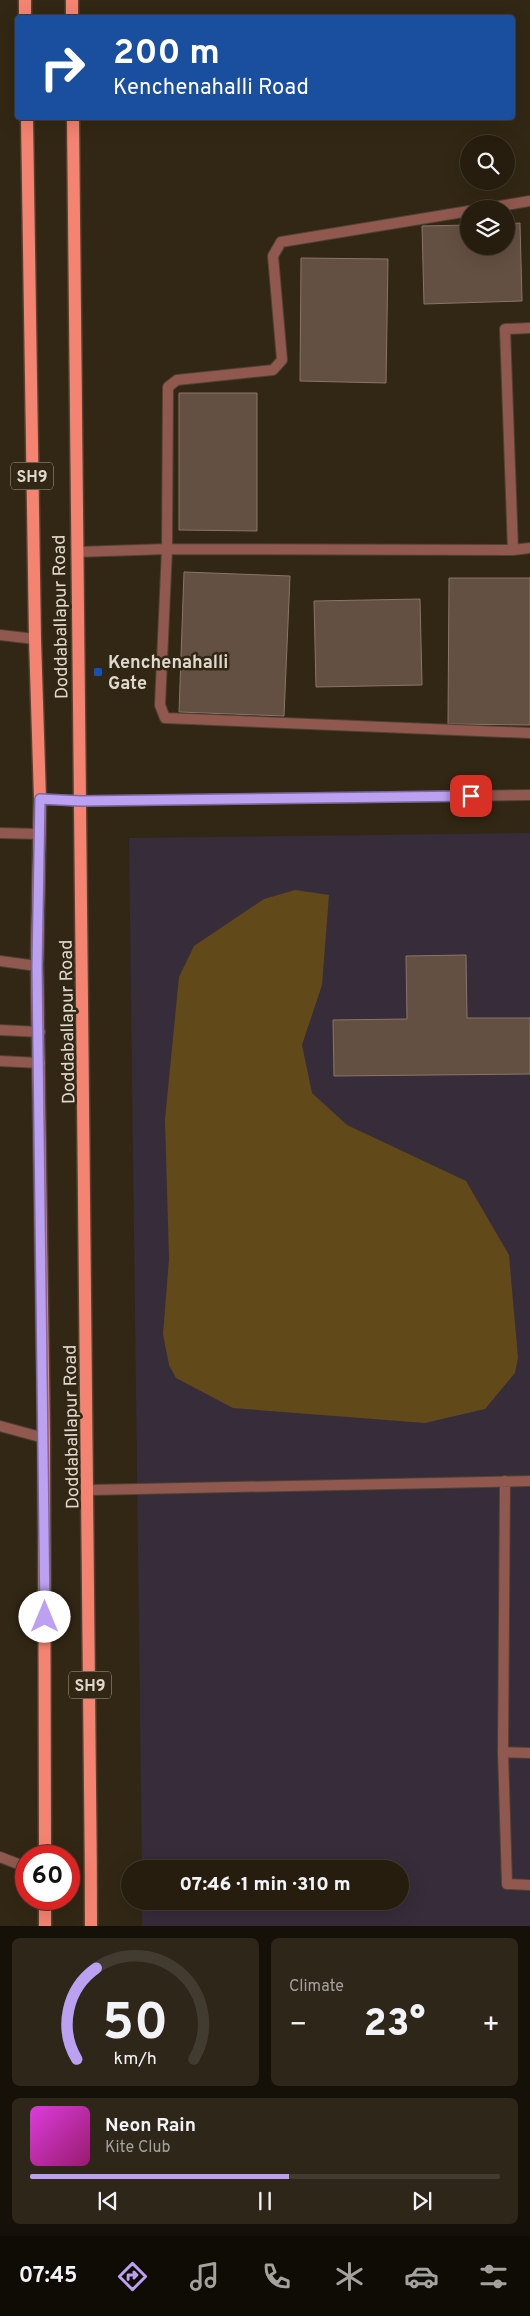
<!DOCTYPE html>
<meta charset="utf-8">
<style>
body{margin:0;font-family:Overpass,sans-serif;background:#2e2618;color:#f1f3f6;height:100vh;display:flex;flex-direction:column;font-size:19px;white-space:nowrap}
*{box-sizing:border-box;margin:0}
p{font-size:16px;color:#a4a29e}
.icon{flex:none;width:28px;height:28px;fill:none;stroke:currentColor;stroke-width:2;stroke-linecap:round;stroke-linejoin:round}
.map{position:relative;height:1926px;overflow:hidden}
.panel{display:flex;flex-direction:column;gap:12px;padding:12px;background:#151008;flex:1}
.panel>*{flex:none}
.top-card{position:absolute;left:15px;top:15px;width:500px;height:105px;border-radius:5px;box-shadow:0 5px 20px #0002,0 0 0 1px #423b2f;background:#1a4fa0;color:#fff;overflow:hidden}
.buttons{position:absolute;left:460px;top:135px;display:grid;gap:10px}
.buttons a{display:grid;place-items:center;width:55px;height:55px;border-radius:50%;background:#261d0f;box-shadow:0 5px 20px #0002,0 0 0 1px #423b2f;font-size:25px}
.speed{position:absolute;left:15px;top:1845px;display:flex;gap:10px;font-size:25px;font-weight:700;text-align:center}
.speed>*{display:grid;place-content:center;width:65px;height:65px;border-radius:50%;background:#261d0f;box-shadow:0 5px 20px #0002,0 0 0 1px #423b2f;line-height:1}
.speed .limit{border:8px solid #d22;background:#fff;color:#111}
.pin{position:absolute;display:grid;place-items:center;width:42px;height:42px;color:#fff;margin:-21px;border-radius:10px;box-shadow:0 2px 8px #0006}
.me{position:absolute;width:55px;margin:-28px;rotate:0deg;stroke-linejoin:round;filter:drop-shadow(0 0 4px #0008)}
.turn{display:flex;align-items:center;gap:18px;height:105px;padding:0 15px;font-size:22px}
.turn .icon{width:65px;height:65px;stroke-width:2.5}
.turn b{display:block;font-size:35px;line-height:42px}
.big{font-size:38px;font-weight:800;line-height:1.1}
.panel .widget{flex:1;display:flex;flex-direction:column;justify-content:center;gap:8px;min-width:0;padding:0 18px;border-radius:8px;background:#2e2618}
.panel .dial{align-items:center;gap:0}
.dial svg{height:130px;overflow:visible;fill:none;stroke:#423b2f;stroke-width:7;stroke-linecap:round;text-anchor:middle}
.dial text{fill:#f1f3f6;stroke:none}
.song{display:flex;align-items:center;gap:15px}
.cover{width:60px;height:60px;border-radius:8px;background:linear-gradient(135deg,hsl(300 70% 55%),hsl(320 70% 35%))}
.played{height:5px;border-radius:2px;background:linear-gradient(90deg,#bca0f2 55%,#423b2f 55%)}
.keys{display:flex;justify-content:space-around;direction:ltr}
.heat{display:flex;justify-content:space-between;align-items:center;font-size:28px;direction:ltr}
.panel .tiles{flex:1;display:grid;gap:12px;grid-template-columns:1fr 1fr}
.widget:last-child{grid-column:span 2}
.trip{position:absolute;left:121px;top:1860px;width:288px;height:50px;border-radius:25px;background:#261d0f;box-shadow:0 5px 20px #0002,0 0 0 1px #423b2f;font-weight:800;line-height:50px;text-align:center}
.dock{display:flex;height:80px;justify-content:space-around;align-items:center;background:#0f0c06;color:#a4a29e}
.dock .icon{width:35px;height:35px}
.dock .active{color:#bca0f2}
.dock b{font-size:22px;color:#f1f3f6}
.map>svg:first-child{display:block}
.industrial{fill:#372c3a}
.green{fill:#62491a}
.building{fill:#645042;stroke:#8a7566}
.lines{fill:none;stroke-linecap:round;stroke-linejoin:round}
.service-casing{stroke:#4e4331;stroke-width:12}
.minor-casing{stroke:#4e4331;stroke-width:12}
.primary-casing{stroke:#4e4331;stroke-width:15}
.service{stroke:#90584f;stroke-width:10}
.minor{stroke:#90584f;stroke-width:10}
.primary{stroke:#f58371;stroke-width:12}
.route-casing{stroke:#7a689d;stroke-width:12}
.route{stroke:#bca0f2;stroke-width:9}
.transit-dot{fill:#1a4fb4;stroke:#322714;stroke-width:2}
.labels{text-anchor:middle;stroke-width:5;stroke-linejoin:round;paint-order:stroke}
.shield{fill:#322714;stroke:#aba395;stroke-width:1}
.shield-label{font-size:16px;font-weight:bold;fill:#dfd8cc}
.street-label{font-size:18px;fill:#dfd8cc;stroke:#322714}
.poi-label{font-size:18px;font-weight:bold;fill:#dfd8cc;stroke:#322714;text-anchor:start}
</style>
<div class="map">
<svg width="530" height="1926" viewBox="0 0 530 1926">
<rect width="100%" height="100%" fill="#322714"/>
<path class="industrial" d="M530,833v1093h-388v-25h258v-32h-258l-13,-1031z"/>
<path class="green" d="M295,890l34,5 -7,90 -20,60 10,48 35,32 119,56 43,74 9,103 -3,15 -30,36 -60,14 -192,-15 -57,-30 -7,-13 -6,-31 6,-75 -4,-140 14,-142 15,-31 70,-47z"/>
<path class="building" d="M520,223l2,78 -98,3 -2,-78 47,-1v21h37v-22z
M301,258l87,1 -2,124 -86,-2z
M179,393h78v138l-78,-1z
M184,572l106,4 -6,140 -105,-4z
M449,578h81v147l-82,-1z
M420,599l2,86 -106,2 -2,-86z
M466,955l1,63h63v56l-196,2 -1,-56 74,-1 -1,-63z"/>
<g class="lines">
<defs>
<path id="service" d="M481,209l49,-8
M469,211l-188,31 -8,14 9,104 -9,10 -96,10 -9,7 -1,162 -7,156 5,13 365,15
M513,550l-8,-221 25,-1
M77,552l90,-3 346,1 17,-2
M0,635l35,4
M0,833l40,1
M0,961l37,5
M0,1030l40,2
M0,1061l40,2
M505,1481l-2,271 27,1
M90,1490l440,-9
M503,1752l4,132 23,1"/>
<path id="minor" d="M40,799l41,2 449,-6
M0,1426l44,12
M0,1857l26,10"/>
<path id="primary" d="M25,0v18
M72,0v18
M27,118l8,521 5,160 -3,167 7,472 1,418
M73,118c5,602 16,1205 18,1808
M45,1899v27"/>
</defs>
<use href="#service" class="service-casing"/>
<use href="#minor" class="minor-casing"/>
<use href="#primary" class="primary-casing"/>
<use href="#service" class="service"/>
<use href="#minor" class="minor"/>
<use href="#primary" class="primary"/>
</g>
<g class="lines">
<defs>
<path id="route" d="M45,1617l-8,-651 3,-167 41,2 390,-5"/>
</defs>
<use href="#route" class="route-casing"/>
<use href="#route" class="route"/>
</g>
<rect class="transit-dot" x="93" y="667" width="10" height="10" rx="2.5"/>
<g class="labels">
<g class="shield">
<rect x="11" y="462.5" width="42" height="27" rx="4"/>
<rect x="69" y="1671.5" width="42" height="27" rx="4"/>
</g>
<g class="shield-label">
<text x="32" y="482">SH9</text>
<text x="90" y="1691">SH9</text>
</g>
<g class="street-label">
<text transform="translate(60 617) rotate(-91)" y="6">Doddaballapur Road</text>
<text transform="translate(67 1022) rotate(-91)" y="6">Doddaballapur Road</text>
<text transform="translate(71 1427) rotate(-91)" y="6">Doddaballapur Road</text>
</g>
<g class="poi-label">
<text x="108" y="668">Kenchenahalli<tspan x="108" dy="21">Gate</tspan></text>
</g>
</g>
</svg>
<div class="buttons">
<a><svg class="icon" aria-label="search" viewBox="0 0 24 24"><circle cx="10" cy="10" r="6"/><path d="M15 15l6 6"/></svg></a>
<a><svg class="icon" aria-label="layers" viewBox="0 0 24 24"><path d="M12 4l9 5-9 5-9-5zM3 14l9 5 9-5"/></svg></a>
</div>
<div class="speed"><div class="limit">60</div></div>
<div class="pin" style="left:471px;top:796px;background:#d93025"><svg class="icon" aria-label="arrive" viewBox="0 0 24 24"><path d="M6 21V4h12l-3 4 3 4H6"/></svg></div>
<svg class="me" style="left:45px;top:1617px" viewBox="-20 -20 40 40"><circle r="19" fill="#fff"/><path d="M0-13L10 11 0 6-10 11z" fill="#bca0f2"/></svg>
<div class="trip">07:46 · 1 min · 310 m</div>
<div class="top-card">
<div class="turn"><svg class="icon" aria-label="right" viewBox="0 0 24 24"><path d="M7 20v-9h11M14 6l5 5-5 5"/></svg><div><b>200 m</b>Kenchenahalli Road</div></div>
</div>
</div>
<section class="panel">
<div class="tiles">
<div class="widget dial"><svg viewBox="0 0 100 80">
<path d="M14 69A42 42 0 1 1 86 69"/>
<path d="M14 69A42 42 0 0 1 26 13" stroke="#bca0f2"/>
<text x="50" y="56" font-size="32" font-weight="700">50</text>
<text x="50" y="72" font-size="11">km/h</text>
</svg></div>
<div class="widget"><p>Climate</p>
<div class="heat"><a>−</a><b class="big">23°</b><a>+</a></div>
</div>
<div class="widget">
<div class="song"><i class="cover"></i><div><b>Neon Rain</b><p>Kite Club</p></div></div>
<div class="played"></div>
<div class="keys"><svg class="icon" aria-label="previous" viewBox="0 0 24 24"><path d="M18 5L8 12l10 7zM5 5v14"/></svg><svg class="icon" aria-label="pause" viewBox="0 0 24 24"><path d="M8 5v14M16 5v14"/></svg><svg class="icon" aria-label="next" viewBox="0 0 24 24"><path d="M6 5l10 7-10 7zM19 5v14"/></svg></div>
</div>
</div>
</section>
<nav class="dock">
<b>07:45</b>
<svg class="icon active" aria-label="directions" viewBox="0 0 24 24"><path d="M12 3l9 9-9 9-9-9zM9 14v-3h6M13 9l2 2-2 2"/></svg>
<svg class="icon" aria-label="music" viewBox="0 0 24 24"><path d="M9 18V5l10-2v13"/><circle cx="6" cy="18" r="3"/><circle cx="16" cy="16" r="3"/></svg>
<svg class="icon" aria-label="phone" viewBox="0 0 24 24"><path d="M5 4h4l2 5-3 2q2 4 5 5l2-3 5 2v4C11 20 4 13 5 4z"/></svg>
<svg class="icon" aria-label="climate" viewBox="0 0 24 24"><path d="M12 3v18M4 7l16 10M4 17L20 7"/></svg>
<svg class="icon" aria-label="car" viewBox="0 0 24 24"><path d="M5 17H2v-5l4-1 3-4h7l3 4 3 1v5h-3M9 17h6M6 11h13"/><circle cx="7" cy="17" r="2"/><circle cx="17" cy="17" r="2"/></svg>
<svg class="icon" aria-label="filters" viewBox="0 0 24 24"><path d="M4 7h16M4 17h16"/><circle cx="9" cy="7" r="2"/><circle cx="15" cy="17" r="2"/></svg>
</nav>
